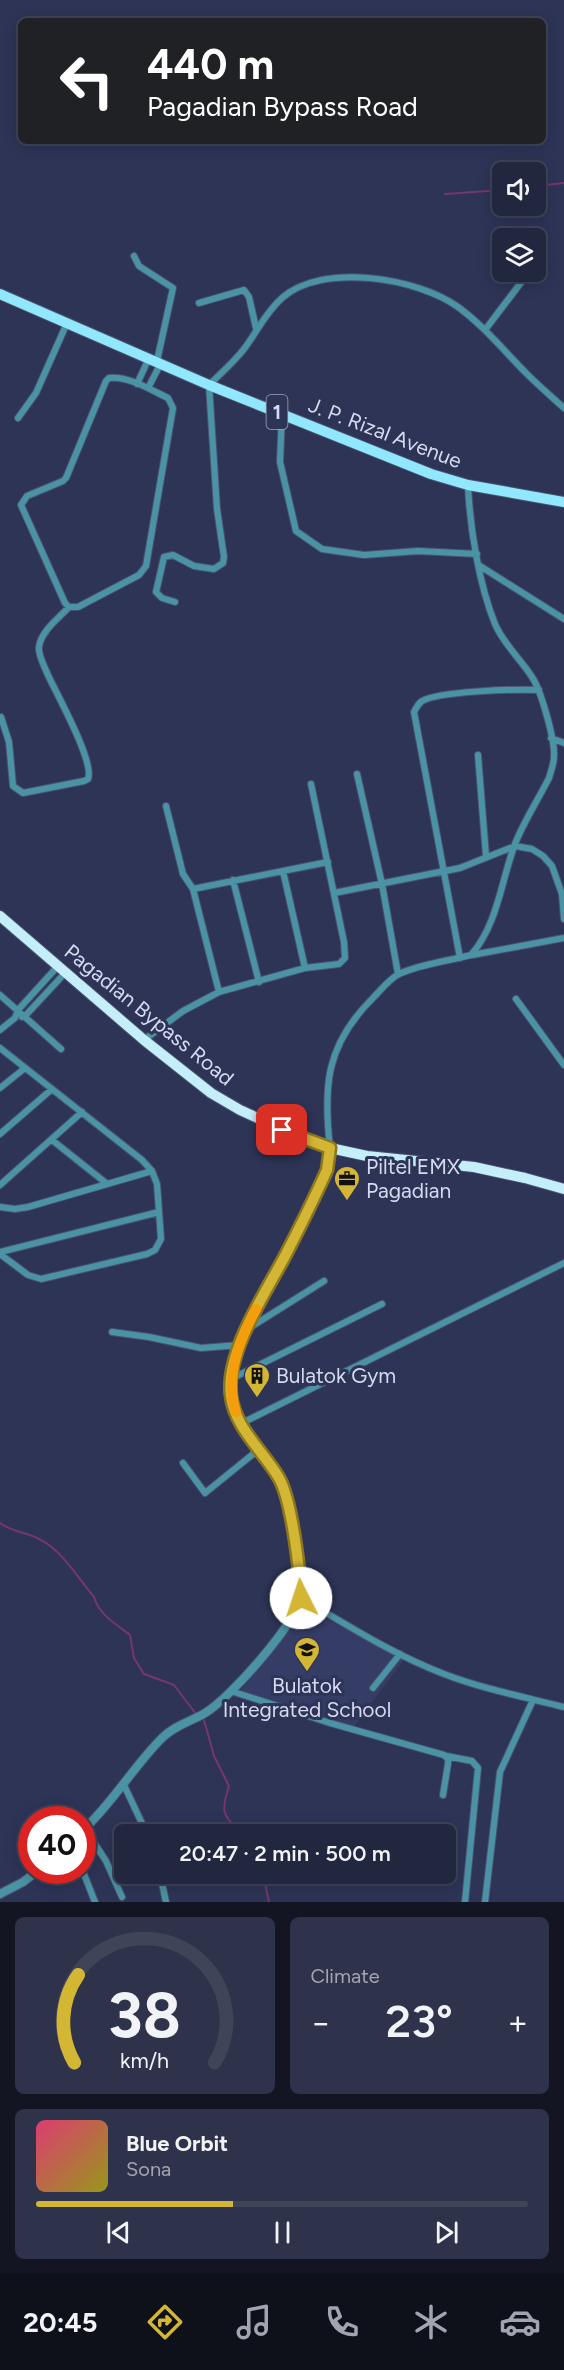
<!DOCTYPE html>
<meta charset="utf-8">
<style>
body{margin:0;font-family:Figtree,sans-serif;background:#2e334b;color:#f1f3f6;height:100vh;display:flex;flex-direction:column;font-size:22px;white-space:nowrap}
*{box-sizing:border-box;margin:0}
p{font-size:20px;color:#a2a5b1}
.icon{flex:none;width:33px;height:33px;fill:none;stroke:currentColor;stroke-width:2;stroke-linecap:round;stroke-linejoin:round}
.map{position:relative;height:1902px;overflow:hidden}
.side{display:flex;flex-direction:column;gap:15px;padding:15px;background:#131523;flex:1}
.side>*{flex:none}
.banner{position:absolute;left:18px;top:18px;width:528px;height:126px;border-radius:9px;box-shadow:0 3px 15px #0003,0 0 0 2px #3f4459;background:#202124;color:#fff;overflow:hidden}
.tools{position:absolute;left:492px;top:162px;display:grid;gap:12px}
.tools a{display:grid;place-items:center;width:54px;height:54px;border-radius:9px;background:#222740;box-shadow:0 3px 15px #0003,0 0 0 2px #3f4459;font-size:30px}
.speed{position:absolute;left:18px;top:1806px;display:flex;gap:12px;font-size:30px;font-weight:700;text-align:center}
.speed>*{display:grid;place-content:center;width:78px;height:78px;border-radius:50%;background:#222740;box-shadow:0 3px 15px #0003,0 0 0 2px #3f4459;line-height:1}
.speed .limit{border:9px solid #d22;background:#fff;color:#111}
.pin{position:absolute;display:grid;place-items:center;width:51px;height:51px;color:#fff;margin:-26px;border-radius:12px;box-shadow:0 3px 9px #0006}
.me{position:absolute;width:66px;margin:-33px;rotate:356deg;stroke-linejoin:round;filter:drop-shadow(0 0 4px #0008)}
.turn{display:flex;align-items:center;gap:21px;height:126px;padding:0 30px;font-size:27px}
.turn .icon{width:78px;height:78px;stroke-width:2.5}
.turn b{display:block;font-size:42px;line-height:51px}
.big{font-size:45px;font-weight:600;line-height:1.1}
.side .card{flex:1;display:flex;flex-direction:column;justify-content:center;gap:9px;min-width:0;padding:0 21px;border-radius:9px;background:#2e334b}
.side .dial{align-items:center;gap:0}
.dial svg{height:156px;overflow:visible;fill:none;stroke:#3f4459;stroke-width:7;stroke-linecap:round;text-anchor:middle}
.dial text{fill:#f1f3f6;stroke:none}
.song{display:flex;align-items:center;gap:18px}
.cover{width:72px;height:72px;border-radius:9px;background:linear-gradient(135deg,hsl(340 70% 55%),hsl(60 70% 35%))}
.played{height:6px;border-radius:3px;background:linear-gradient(90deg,#d4b635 40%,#3f4459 40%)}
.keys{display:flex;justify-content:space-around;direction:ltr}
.heat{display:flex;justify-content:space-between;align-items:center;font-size:33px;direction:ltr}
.side .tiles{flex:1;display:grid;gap:15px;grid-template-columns:1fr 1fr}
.card:last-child{grid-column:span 2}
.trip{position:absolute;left:114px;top:1824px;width:342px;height:60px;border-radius:9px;background:#222740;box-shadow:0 3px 15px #0003,0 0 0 2px #3f4459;font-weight:600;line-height:60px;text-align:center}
.tabs{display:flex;height:96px;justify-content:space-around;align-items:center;background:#0e101a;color:#a2a5b1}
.tabs .icon{width:42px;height:42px}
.tabs .active{color:#d4b635}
.tabs b{font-size:27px;color:#f1f3f6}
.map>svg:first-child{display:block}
.built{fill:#353c66}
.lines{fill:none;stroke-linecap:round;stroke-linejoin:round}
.stream{stroke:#76376a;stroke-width:2}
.minor-casing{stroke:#4b5272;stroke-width:8}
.tertiary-casing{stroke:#4b5272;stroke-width:10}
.primary-casing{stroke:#4b5272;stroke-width:12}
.trunk-casing{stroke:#4b5272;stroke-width:12}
.minor{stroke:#4a93a4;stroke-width:6}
.tertiary{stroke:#4a93a4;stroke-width:8}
.primary{stroke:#91e7fc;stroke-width:10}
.trunk{stroke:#c4effa;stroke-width:10}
.route-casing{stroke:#8a7622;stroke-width:15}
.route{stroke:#d4b635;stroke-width:10}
.slow{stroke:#f59e0b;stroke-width:10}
.labels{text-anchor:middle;stroke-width:6;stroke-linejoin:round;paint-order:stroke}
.shield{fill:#2d3456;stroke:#a3a8c2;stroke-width:1.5}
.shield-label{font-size:20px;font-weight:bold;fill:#d5daf0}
.street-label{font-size:21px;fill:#d5daf0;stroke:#2d3456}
.poi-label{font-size:21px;fill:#d5daf0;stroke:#2d3456;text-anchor:start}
</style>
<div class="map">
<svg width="564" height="1902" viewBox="0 0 564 1902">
<rect width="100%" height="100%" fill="#2d3456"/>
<path class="built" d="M303,1607l101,53 -51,68 -113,-36z"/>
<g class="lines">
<path class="stream" d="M536,186l28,-3
M445,194l57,-4
M0,1523c12,9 26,9 39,16 22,10 39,39 55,58 5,18 22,27 36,38l4,23 10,16 30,11 22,29
M204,1720l10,36 15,30c-9,28 -6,28 13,48
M263,1874l6,28"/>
<defs>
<path id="minor" d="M508,235l5,3
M536,255v7
M134,256l5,10 34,22 -16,73
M199,303l45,-13 5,7 7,31
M485,330l44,-58
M137,384l12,-26
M148,388l13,-25
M282,414l-2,48 16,69 26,18 42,6 54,-4 59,3
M18,418l18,-25 31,-70
M480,566l84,53
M175,602l-13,-4 -6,-6 8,-35 9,-2 21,11 20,3 9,-6 1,-6 -7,-48 -8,-124c12,-12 25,-23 35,-36 13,-17 21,-36 38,-51 40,-36 136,-20 176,9 26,19 46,44 69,67 12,12 25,23 37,34
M1,717l8,25 4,44 10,7 61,-12 4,-2c7,-17 -32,-86 -41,-106 -3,-8 -9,-18 -8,-26 2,-16 20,-29 30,-40h9l61,-32 7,-9 27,-158 -5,-10c-17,-8 -39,-22 -59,-20l-3,3 -40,97 -3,3 -36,15 -6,9 44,98 4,4
M551,738l13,5
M478,755l8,101
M357,774l25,110 16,90
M166,806l17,68 10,15
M283,871l22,97
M233,880l26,102
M334,893l126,-25 55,-22 17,3 11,7 9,10 10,28 2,25
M472,955l92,-17
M460,958l-46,-246c2,-4 4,-8 8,-11 18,-10 94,-12 117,-11
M219,992l-26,-103 135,-27
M0,995l61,54
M516,999l48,66
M22,1017l3,-1 40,-43
M0,1030l15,-12 3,-8 40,-44
M144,1040l39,-29 36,-19 86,-24 34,-4 6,-6 -1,-16 -33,-158
M0,1048l142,112 10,11 5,13 4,55 -6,11 -8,4 -106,25 -13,-4 -28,-21
M0,1088l25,-20
M0,1134l52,-45
M52,1140l54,43
M330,1148c-7,-62 -4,-103 42,-149 8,-8 17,-20 27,-25 22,-10 49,-13 72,-19 27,-31 30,-74 44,-111 9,-23 23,-44 34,-66 2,-7 5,-14 5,-22 1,-16 -13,-66 -22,-79 -12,-19 -28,-32 -37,-53 -16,-40 -25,-95 -27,-139
M0,1185l82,-73
M0,1207l15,2 13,-2 124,-36
M0,1252l159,-40
M246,1330l78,-49
M112,1332l37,5 52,11 39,-3
M231,1379l151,-75
M242,1423l322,-160
M183,1463l22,30 53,-43
M301,1598c46,27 93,57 143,76 39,15 80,23 120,33
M373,1688l27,-34
M231,1691l99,32 114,32 4,4v5l-5,31
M446,1756l26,5 6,7 -13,134
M123,1783l24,51
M85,1829l21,32 16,36
M82,1869l13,33
M160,1874l6,28
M485,1902l15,-130 33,-72"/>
<path id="tertiary" d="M82,1831c30,-27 51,-64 80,-93 13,-13 28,-16 43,-25 25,-15 88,-86 95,-114 4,-15 -2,-35 -4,-50 -4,-22 -5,-50 -17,-70 -6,-11 -15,-20 -21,-30 -34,-53 -34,-69 -9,-127l73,-141 5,-11 3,-22
M0,1894l23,-12 16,-12"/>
<path id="primary" d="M0,294l209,91 222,89 37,11 96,17"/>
<path id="trunk" d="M0,916l144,124 67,53 29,17 63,29 27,9 37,8 107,11 51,11 39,11"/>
</defs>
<use href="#minor" class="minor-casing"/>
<use href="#tertiary" class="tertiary-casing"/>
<use href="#primary" class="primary-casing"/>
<use href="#trunk" class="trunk-casing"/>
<use href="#minor" class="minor"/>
<use href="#tertiary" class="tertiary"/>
<use href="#primary" class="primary"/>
<use href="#trunk" class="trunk"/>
</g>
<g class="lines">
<defs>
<path id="route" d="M282,1130l48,18 -3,22 -5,11c-12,26 -25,52 -38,77 -20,37 -59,96 -53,138 4,32 33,56 48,82 13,23 21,94 22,120"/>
</defs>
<use href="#route" class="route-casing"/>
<use href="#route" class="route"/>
<path class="slow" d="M236,1412c-11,-35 3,-71 20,-103"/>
</g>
<defs>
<symbol id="office-pin" viewBox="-11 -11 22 30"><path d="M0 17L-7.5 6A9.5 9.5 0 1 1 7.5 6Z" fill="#d4b635" stroke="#2d3456"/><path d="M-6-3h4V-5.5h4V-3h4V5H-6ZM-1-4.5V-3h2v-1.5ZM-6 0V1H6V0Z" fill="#111"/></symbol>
<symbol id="building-pin" viewBox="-11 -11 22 30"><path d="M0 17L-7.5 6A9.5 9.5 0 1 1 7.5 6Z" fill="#d4b635" stroke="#2d3456"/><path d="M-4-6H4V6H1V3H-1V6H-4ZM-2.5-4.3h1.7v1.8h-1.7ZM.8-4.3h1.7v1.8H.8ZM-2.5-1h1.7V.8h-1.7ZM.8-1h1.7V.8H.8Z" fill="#111"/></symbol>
<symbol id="school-pin" viewBox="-11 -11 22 30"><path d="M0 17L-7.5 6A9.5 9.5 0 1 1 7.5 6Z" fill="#d4b635" stroke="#2d3456"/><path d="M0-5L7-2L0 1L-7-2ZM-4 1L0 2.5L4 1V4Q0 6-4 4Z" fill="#111"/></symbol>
</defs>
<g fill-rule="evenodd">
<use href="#office-pin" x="332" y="1164" width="30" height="40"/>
<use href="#building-pin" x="242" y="1361" width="30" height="40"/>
<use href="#school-pin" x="292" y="1635" width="30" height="40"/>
</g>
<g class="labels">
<rect class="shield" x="266.5" y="395" width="21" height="34" rx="4.5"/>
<g class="shield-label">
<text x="277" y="419">1</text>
</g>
<g class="street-label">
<text transform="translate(385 433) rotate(21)" y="7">J. P. Rizal Avenue</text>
<text transform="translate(149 1015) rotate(39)" y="7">Pagadian Bypass Road</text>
</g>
<g class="poi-label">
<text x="366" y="1174">Piltel EMX<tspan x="366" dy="24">Pagadian</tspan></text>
<text x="276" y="1383">Bulatok Gym</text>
<text x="307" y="1693" text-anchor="middle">Bulatok<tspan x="307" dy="24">Integrated School</tspan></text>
</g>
</g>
</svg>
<div class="tools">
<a><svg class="icon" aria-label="sound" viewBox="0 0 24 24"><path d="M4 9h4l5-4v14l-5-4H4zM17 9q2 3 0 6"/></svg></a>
<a><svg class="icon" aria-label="layers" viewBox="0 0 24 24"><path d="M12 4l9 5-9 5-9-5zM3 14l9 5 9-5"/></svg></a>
</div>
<div class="speed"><div class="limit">40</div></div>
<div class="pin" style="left:282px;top:1130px;background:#d93025"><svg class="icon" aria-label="arrive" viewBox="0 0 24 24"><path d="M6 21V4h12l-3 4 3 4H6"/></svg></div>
<svg class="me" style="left:301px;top:1598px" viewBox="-20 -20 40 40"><circle r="19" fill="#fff"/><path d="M0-13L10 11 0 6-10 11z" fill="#d4b635"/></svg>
<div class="trip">20:47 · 2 min · 500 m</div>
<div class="banner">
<div class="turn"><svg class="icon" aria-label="left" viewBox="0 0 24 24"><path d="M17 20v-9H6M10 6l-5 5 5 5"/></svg><div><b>440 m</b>Pagadian Bypass Road</div></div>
</div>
</div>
<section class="side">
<div class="tiles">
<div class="card dial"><svg viewBox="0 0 100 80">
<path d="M14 69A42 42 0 1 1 86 69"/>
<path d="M14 69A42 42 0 0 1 16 24" stroke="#d4b635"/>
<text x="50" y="56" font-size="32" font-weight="700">38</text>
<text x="50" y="72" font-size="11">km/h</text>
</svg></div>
<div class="card"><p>Climate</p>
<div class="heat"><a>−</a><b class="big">23°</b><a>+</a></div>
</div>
<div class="card">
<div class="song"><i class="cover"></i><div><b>Blue Orbit</b><p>Sona</p></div></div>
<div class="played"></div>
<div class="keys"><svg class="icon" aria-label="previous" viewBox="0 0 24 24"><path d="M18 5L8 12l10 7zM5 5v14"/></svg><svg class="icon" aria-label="pause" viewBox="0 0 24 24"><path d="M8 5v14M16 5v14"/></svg><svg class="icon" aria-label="next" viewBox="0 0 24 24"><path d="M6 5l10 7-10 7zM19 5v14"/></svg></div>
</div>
</div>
</section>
<nav class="tabs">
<b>20:45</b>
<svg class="icon active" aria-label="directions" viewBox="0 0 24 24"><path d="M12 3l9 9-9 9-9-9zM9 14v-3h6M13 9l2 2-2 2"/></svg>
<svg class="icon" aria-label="music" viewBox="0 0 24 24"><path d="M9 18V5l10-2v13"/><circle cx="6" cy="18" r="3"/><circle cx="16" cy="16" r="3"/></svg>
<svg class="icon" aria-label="phone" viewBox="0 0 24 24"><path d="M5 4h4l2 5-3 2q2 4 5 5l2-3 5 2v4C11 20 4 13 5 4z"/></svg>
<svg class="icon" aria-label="climate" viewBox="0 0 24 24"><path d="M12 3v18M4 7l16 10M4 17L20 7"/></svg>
<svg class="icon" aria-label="car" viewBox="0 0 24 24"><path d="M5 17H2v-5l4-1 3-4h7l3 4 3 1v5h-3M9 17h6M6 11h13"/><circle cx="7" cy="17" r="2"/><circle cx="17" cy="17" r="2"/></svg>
</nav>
